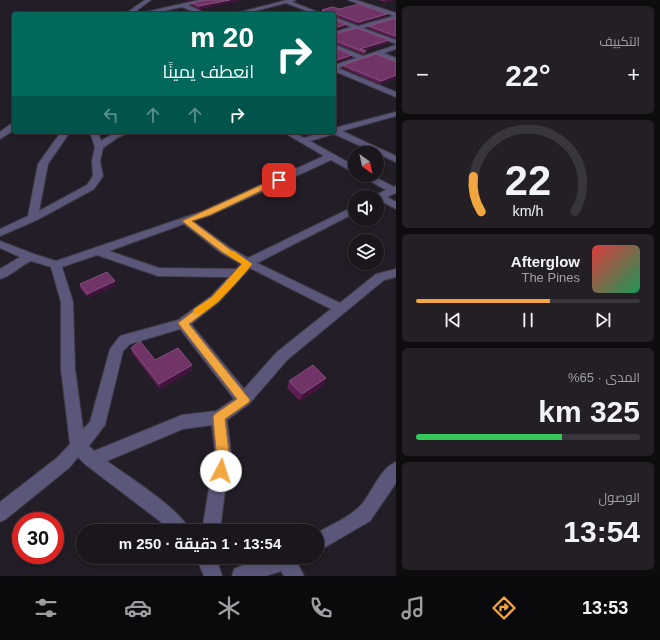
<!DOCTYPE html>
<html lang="ar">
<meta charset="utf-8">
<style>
body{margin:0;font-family:Arial,Cairo,sans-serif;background:#231f25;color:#f1f3f6;direction:rtl;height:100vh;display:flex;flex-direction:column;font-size:15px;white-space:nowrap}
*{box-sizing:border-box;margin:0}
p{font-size:13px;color:#9f9fa3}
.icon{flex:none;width:22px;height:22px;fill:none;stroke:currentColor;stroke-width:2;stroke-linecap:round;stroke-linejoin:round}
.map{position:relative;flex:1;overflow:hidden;direction:ltr}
.side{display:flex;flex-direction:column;gap:6px;padding:6px;background:#0e0c0f;width:264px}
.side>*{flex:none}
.guide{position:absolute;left:12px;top:12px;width:324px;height:122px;border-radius:4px;box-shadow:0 2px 6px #0003,0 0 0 1px #38353b;direction:rtl;background:#00695c;color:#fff;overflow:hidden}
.needle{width:26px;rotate:147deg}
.fabs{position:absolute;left:348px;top:146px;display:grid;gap:8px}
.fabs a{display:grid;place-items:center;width:36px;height:36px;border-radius:50%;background:#1a161c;box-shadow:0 2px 6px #0003,0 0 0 1px #38353b;font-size:20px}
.speed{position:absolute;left:12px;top:512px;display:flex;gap:8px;font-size:20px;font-weight:700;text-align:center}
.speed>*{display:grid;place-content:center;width:52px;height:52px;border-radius:50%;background:#1a161c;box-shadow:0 2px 6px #0003,0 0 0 1px #38353b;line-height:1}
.speed .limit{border:6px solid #d22;background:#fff;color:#111}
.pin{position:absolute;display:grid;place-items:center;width:34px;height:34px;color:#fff;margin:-17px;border-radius:8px;box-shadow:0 2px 6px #0006}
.me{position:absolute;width:44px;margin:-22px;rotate:5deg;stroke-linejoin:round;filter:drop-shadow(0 0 3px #0008)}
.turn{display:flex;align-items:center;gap:14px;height:84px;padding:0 16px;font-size:18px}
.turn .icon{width:52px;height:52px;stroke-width:2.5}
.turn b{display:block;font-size:28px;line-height:34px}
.lanes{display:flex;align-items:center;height:38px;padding:0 16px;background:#0003;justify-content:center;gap:20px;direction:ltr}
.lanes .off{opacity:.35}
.big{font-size:30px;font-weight:700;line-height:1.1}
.side .tile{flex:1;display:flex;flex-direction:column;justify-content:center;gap:6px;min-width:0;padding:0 14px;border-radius:6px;background:#231f25}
.side .dial{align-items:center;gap:0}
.dial svg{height:104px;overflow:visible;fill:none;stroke:#38353b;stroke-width:7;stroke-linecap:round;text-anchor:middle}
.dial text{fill:#f1f3f6;stroke:none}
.song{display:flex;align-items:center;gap:12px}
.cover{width:48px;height:48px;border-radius:6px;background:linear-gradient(135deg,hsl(0 70% 55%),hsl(150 70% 35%))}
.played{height:4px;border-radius:2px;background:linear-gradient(90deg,#f1a640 60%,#38353b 60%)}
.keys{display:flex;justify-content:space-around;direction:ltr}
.heat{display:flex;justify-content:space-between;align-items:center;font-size:22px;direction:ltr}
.charge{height:6px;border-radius:3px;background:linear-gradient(90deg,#34c759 65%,#38353b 0)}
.trip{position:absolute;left:76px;top:524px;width:248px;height:40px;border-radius:20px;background:#1a161c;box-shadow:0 2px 6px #0003,0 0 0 1px #38353b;font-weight:700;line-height:40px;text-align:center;direction:rtl}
.dock{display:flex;height:64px;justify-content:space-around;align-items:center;background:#0a090b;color:#9f9fa3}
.dock .icon{width:28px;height:28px}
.dock .current{color:#f1a640}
.dock b{font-size:18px;color:#f1f3f6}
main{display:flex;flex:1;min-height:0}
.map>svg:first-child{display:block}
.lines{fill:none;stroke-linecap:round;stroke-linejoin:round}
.minor-casing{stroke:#3f3a43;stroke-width:2}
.minor{fill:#5a577a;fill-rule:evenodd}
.wall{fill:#601e56}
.shaded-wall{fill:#41143c}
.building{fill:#703467;stroke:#84517d}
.route{fill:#f1a640;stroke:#9d6c2a}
.slow{fill:#f59e0b}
</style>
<main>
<section class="side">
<div class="tile"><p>التكييف</p>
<div class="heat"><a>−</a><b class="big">22°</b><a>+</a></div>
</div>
<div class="tile dial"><svg viewBox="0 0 100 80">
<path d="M14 69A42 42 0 1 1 86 69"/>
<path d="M14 69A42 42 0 0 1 8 42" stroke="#f1a640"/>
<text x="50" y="56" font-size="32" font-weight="700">22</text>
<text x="50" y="72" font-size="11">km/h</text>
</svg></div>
<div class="tile">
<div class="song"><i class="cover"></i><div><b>Afterglow</b><p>The Pines</p></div></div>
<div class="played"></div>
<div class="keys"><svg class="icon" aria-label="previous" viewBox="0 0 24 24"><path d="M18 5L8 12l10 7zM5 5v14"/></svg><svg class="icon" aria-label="pause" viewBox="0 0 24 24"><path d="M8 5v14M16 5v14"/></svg><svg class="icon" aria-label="next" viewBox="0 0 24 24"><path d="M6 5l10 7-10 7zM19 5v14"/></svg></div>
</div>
<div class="tile"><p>المدى · 65%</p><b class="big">325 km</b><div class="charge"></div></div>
<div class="tile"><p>الوصول</p><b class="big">13:54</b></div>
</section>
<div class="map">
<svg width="396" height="576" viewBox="0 0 396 576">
<rect width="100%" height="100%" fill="#221d26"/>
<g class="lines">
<defs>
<path id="minor" d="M145,0h6l-19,14h-7z
M199,0h10l-21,5 19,9h-8l-17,-7 -34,7h-11z
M287,0h9l-4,2 31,12h-8l-29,-11 -43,11h-10z
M348,0h8l40,13v6l-33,9 33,12v4l-39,-15 -23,7v-4l17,-5 -17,-6v-4l24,9 36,-10z
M334,44l29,12 33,-11v4l-12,4 12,5v4l-18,-7 -40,13 58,24v5l-62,-26v-6l22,-7 -22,-10z
M396,112v4l-54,15 54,25v6l-62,-28 -24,7 45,25v7l-24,-13 -120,55 -18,6 36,26 19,11 107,-52v7l-98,50 83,40 36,-29 20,-5v8l-12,3 -97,80 -38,44 -22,16 5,41 -6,21 -6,49h-18l8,-49 6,-21 -4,-36 -29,4 -76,32c20,15 74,48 83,70h-21l-8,-9 -75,-57 -8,-8 -8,10 -64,52 -6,3v-20l58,-45 12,-13 -9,-75v-67l-10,-35 -20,-6c-11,5 -20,15 -31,18v-10l20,-12 -20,-9v-7l34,13 22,7 147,-50 121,-55 -41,-24h10l11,6 19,-6h11v-4zM184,224l37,29 20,11 -5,5 -77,-1 -50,-17zM97,255l61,21 71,1 -18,19 -33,24 -58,16 -10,13 -20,73 -7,7 -8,-60 -2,-67 -11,-35zM250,268l81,41 -54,43 -33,37 -53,-65 28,-22zM180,329l54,70 -18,12 -34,4 -88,36 -5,-5 16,-21 18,-74 7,-7z
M11,124h3v6l-14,9v-7z
M61,132h9l-22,32 -9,47 48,-26 6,-9 -1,-15 3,-14 -5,-15h8l3,9c10,-7 17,-9 29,-9l-13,6 -14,10 -3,13 3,15 -9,13 -57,31 -37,16v-7l28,-13 10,-52z
M359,175h12l23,12 2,-1v7l-9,4 9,5v7l-17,-9 -2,1v-4h-4l1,-1 12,-6z
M396,462v21l-26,38 -53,31v-19c13,-8 29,-14 40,-24 14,-11 20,-39 39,-47z
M196,557h20l6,19h-18z
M267,557h34l-3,7 6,12h-20l-3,-5 -15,5h-34l2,-7 19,-8z"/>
</defs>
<use href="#minor" class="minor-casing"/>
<use href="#minor" class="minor"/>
</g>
<path class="wall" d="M378,0h16l-9,2z
M238,1l-39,8 -7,-4v-2z
M340,9l47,7 -29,8 -24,-8v-2h-26l15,-1 -1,-1v-2z
M396,18v21l-28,-11 1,-2z
M334,34l55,6 -1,3 -24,8h2l-1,3h-2l-29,-11z
M396,62v16l-16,6 -37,-16v-3z
M80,284l36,1 -28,13 -8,-10z
M131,348l24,12 37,11 -32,18 -28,-36z
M326,378l-2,7 -24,16 -13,-13 2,-7z"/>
<path class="shaded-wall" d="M184,0h8l-8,2z
M230,0h8v1l-39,8v-3z
M385,0h9l-9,2z
M387,14v2l-29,8 1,-2z
M347,24l-1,3 -12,4v-3z
M389,40l-1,3 -25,8 -3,-2z
M352,55v3l-18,6v-3z
M396,75v3l-16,6 1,-3z
M115,281l1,4 -28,13 -1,-4z
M192,365v6l-32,18 -1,-5z
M326,378l-2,7 -24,16 2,-7z"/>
<path class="building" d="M205,0h25l-31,6 -7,-3z
M359,4l28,10 -28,8 -25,-9v1h-26l5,-2 10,1 2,-2 -3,-1 10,-3 8,2z
M396,18v18l-27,-10z
M334,20l13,4 -13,4z
M357,28l32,12 -29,9 6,2 -2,1 -30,-12v-6z
M334,47l18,8 -18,6z
M376,54l20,8v13l-15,6 -38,-16z
M107,272l8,9 -28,13 -7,-10z
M140,341l15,19 23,-12 14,17 -33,19 -28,-36z
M313,365l13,13 -24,16 -13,-13z"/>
<path class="route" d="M279,177l4,3 -1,1 -72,34 -18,6 36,27 24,16 -34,38 -29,22 61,76 -2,3 -23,16 5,41 -5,16 -4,1 -4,-1 -2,-5 2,-11 -4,-43 2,-3 22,-15 -59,-76 34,-26 30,-33 -20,-12 -40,-31z"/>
<path class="slow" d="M228,251h6l18,13c-8,11 -45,54 -58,50l-1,-2 1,-3 18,-12 30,-33 -14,-9 -1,-2z"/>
</svg>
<div class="fabs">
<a><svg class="needle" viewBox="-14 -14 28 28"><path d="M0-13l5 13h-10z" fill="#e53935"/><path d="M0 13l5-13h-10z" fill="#9f9fa3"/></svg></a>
<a><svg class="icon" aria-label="sound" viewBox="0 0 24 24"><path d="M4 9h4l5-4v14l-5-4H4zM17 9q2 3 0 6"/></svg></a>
<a><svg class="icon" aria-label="layers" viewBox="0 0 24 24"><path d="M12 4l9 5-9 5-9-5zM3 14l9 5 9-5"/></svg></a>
</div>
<div class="speed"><div class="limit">30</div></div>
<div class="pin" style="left:279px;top:180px;background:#d93025"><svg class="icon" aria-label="arrive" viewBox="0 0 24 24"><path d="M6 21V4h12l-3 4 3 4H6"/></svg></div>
<svg class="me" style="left:221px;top:471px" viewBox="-20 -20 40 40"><circle r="19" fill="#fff"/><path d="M0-13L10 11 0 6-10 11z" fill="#f1a640"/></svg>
<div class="trip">13:54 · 1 دقيقة · 250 m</div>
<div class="guide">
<div class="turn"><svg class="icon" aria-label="right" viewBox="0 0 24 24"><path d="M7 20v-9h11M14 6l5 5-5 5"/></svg><div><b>20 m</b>انعطف يمينًا</div></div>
<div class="lanes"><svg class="icon off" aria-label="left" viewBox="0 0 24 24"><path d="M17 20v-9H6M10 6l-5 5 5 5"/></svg><svg class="icon off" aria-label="ahead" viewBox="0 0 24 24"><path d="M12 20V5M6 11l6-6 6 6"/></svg><svg class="icon off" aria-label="ahead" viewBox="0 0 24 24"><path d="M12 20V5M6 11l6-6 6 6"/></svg><svg class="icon" aria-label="right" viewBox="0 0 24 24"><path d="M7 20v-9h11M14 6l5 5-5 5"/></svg></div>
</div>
</div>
</main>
<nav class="dock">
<b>13:53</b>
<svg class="icon current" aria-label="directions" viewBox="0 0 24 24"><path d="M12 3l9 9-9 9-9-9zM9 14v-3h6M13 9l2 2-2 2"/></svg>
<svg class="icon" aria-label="music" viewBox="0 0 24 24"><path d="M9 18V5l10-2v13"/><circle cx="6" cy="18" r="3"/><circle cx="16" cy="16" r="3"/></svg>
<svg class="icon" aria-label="phone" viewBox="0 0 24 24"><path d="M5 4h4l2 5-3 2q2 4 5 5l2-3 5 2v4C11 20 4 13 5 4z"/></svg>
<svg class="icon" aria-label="climate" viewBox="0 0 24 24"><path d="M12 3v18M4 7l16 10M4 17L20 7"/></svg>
<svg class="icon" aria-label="car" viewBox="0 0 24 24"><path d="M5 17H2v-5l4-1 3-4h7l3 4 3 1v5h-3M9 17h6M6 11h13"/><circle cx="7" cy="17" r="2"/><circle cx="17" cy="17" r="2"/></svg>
<svg class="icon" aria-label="filters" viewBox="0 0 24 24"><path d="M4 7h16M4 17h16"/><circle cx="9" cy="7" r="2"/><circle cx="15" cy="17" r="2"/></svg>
</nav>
